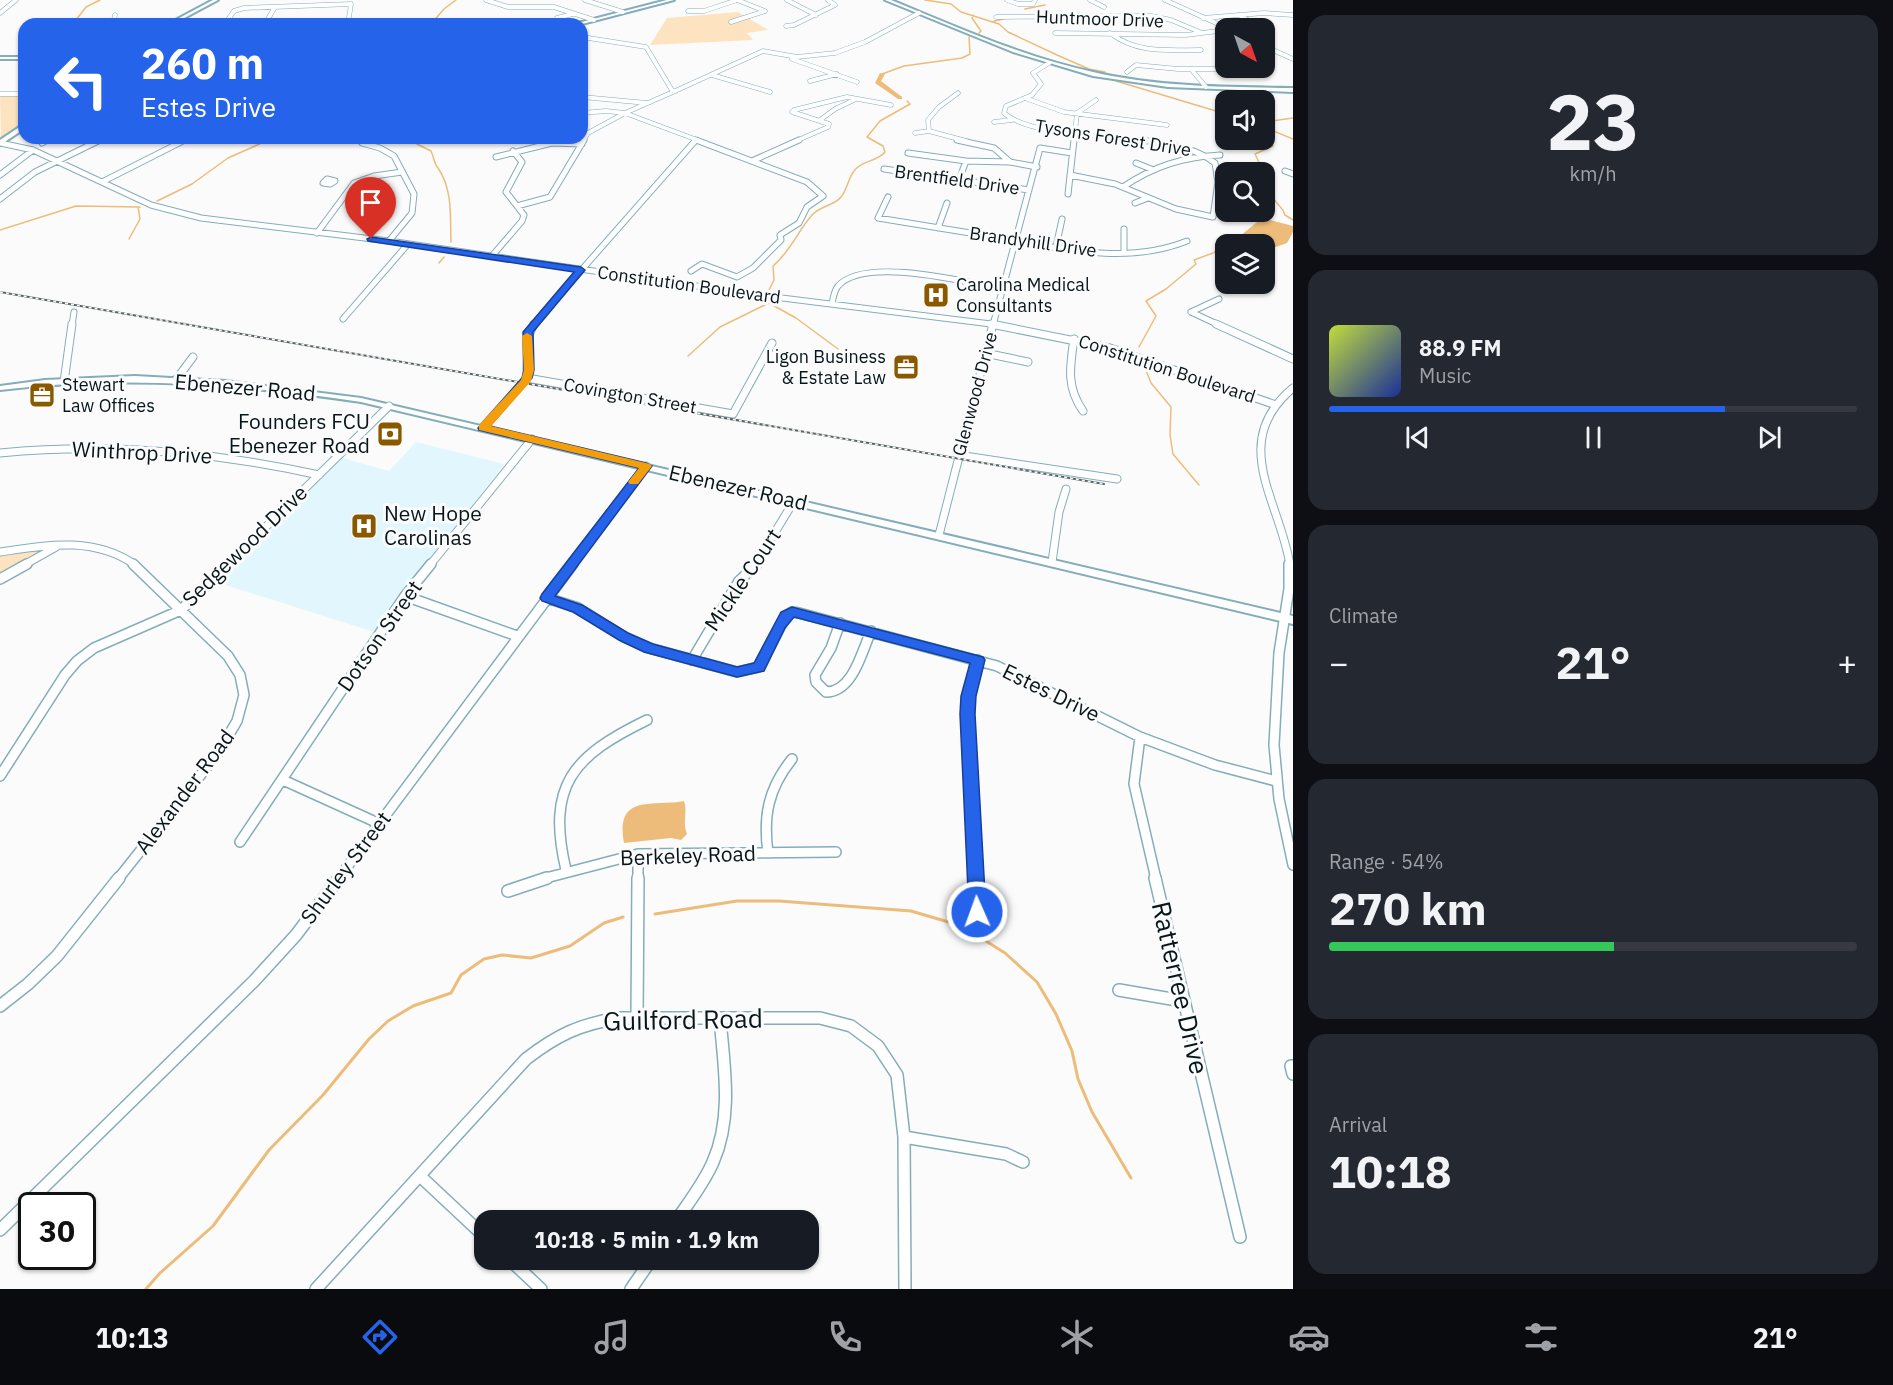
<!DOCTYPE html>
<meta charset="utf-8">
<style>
body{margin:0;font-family:"IBM Plex Sans",sans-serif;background:#242831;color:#f1f3f6;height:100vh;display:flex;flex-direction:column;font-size:22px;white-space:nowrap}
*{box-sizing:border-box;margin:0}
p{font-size:20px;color:#9ea1a6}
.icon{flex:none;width:33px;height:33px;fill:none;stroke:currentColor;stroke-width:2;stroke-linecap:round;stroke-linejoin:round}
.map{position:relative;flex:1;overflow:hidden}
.sheet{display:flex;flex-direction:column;gap:15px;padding:15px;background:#0d0f14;width:600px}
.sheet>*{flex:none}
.hud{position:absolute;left:18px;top:18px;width:570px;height:126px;border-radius:18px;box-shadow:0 2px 4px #0004;background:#2563eb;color:#fff;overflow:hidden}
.needle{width:39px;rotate:140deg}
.tools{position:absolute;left:1215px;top:18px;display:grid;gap:12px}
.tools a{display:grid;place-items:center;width:60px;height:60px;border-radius:12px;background:#171b24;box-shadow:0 2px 4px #0004;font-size:30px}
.speed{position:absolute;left:18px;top:1192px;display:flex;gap:12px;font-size:30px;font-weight:700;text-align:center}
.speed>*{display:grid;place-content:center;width:78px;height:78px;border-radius:50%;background:#171b24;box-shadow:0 2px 4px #0004;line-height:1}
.speed .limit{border:3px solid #111;border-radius:9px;background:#fff;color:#111}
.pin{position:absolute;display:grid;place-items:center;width:51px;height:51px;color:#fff;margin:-62px -26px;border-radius:50% 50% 50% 0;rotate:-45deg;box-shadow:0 0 6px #0007}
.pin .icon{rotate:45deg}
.me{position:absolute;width:66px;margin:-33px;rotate:358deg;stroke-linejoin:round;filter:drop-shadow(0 0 4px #0008)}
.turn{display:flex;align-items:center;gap:21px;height:126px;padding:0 24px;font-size:27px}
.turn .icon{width:78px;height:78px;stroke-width:2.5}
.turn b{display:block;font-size:42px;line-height:51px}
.big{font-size:45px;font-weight:800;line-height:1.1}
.sheet .tile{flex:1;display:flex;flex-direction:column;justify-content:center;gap:9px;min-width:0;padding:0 21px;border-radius:18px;background:#242831}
.sheet .dial{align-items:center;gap:0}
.dial b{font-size:78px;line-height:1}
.song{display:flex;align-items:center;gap:18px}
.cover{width:72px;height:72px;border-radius:9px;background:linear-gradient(135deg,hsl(70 70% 55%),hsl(230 70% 35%))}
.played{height:6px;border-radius:3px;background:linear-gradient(90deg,#2563eb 75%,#363941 75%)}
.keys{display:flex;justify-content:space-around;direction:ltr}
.heat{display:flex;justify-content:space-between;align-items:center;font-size:33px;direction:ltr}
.charge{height:9px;border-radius:4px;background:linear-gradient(90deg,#34c759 54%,#363941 0)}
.trip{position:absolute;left:474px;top:1210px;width:345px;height:60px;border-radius:18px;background:#171b24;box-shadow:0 2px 4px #0004;font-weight:800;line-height:60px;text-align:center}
.tabs{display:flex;height:96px;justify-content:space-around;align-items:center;background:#090b0e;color:#9ea1a6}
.tabs .icon{width:42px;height:42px}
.tabs .on{color:#2563eb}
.tabs b{font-size:27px;color:#f1f3f6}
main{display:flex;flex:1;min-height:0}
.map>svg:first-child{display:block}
.built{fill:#e2f7fd}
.green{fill:#fee3c1}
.water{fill:#edbc7a}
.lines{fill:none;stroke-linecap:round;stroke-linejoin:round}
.stream-far1{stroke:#edbc7a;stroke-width:1.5}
.stream{stroke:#edbc7a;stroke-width:3}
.river{fill:#edbc7a;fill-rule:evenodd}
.minor-far4-casing{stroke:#84adba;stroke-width:5}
.minor-far3-casing{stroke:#84adba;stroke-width:7}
.minor-far2-casing{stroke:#84adba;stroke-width:9}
.minor-far1-casing{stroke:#84adba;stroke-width:12}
.minor-casing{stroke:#84adba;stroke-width:14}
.major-casing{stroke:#84adba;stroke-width:4}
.minor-far4{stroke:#fff;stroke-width:4}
.minor-far3{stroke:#fff;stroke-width:5}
.minor-far2{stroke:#fff;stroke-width:7}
.minor-far1{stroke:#fff;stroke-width:9}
.minor{stroke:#fff;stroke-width:11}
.major{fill:#fff;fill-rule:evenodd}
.rail-casing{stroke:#576265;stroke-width:2}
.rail{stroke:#fbfbfb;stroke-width:1.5;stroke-dasharray:3;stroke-linecap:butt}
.route{fill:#2563eb;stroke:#184099;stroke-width:1.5}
.slow{fill:#f59e0b}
.labels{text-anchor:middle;stroke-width:6;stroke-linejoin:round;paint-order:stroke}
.far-street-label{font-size:18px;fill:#06161b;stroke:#fbfbfb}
.far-poi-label{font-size:18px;fill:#06161b;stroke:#fbfbfb;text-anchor:start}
.street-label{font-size:21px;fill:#06161b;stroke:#fbfbfb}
.poi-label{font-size:21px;fill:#06161b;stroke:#fbfbfb;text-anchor:end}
.near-street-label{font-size:26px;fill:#06161b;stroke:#fbfbfb}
</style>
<main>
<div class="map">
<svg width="1293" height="1289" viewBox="0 0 1293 1289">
<rect width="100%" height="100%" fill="#fbfbfb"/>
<path class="built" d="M416,442l88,22 -130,168 -158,-50 126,-124 47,13z"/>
<path class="green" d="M738,12l30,18 -21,3 6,7 -103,5 17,-27z
M0,95h24v27l-23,17z
M36,551l2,3 -38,21v-19z"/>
<path class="water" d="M1262,218l31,8v6l-6,11 -11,4 -50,-3 -1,9h-12l6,-8 21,-9z
M684,801c4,12 -2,21 3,33l-6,6 -10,-2 -47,5c-9,-50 29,-36 60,-42z"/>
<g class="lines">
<path class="stream-far1" d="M925,0l26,4 10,8 38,12 9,8 49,23 32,14 16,3
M1025,9l20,-4
M973,15l-1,3 9,13 -2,2
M994,21l10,-2
M80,23l-4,-3 10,-13 14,-7
M431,24l13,-15 12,-9
M882,74l22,-8 58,-8 8,-4 -1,-17
M1116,81l110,33
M1264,122l29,-4
M1264,127l29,12
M1264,130l9,16 -18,8c8,15 11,33 19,45 4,7 9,8 11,16l8,5
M405,138l26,13c3,6 3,13 7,17 15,22 12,48 13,74
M157,201l35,-17 36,-26 45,-20
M0,230l76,-24 64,1
M129,239l11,-20 -2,-12
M439,263l5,-6
M769,290l5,-10 -1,-14c18,-15 25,-36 40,-52 8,-8 22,-9 28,-17 6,-7 7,-18 13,-26 8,-11 23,-9 31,-19l-2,-6 -16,-9 13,-16 30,-17 -3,-3
M1139,347l17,-31 -10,-15 20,-12 30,-25 -2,-4 19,-7
M688,356l32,-29 49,-24 27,15 42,31
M1144,365l7,18 20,24 -1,28 3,19 26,31"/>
<path class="stream" d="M655,914l82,-13h42l132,10 51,15 43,27 32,29 19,32 16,37 6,28 14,33 39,66
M146,1289l14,-16 53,-47 56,-76 54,-55 46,-56 19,-18 25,-15 38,-13 10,-18 23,-16 18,-4 29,3 39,-12 34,-23 19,-6"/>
<path class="river" d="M880,73l5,1 -4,7 21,16v2h-4l-23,-16z"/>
<defs>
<path id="minor-far4" d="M486,0l22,7h46l40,13
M585,0l38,12
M787,0l29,15
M1007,0l11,4h15l2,-4
M1090,0l14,7
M1165,0l62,28
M688,11h16l33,-11
M0,13l16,-13
M1239,15l22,13
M996,17l155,-1 20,4 31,13
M557,18l16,-4
M1203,18l61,-5 29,2
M731,22l34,-11 -28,-11
M113,24l2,-9
M225,24l9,-13 10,-3 107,-4 -3,20
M265,24l10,-17
M419,24h5
M786,26l8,-1 41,-20 -7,-5
M1055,33l131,2 40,-5
M1110,33c27,21 59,17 91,17
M582,37l64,10 27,45 -48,21 75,28
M1264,46l29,13
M792,59l65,23
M1049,63l-16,10 8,11 -9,11 -26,11 -2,7c28,24 109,22 147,28
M1191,69l15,18
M1127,72l9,-7 42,4h85
M712,75l58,17
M810,81l27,-7
M673,92l90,-41 34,6 38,-4 30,-11 54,-29
M958,93l-19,14 -11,13 1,11 37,10
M0,94h24
M582,97l65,6
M1025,98l39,14 103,13
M582,113l24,-2 19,2
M820,120l15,-11 21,-10
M994,122l18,-2
M915,133l14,-2
M445,138h23
M45,141l5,-3
M97,141l7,-3
M182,141l7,-3
M583,141l5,-8 37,-20
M796,141l32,-14 1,-3 -37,-12 2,-2 53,-13 44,8
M1074,141l3,-28 19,-13"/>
<path id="minor-far3" d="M957,140l37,8 16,14
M0,143l33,7 118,55 50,13 188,23 369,54 241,30
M42,143l5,-3
M362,143l18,5 14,8 20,38 -2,19 -23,28
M908,153l58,8 44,1 27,5
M496,157l56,-14 30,1
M752,161l47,-21
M1136,163l15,6
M884,169l145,21
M1285,171l8,3
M0,175l33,-25
M1070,175l45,9 61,25 37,8 5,-35 -3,-19c-20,-16 -48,-19 -73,-23
M327,179l8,2 -5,3 -7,-1z
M959,180l7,-19
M102,182l83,-42
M1123,187c31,-21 60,-30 97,-32
M1068,194l6,-54
M888,197l-10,21c41,7 82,13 123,20 62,11 126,27 186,3
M0,199l35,-27 65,-32
M1135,203l13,-5
M517,206l33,-9 34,-57
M938,228l9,-25
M1124,229v23
M317,233l37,-50 20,-7 28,-4
M1056,247l6,-28
M492,256l30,-35 2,-6 -18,-23 16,-30 -9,-11
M691,271l11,-7 35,13 16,-9 28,-28 -1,-5 19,-12 8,-16 16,-11 -16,-14 -111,-42
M832,304c1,-6 2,-13 6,-18 27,-30 128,-4 164,3
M1191,312l28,13
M1191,312l28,-13
M343,319l65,-75
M72,325l2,-13
M533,325l162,-184
M993,325l47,-177 32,5"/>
<path id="minor-far2" d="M991,324l119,24 166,57
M1216,324l77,35
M1074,339c-4,27 -8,48 9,72
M985,353l43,9
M527,378l206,36 39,-71
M175,381l18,-24
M64,382l8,-58
M483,427l44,-49v-39l7,-15
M0,453c106,-10 216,-1 319,22
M958,455l159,24
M939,535l54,-211
M0,552c47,-7 94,-16 135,13
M1052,562l7,-50 7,-23
M24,565l32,-18
M227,565l162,-159
M430,565l102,-126
M572,565l74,-99
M755,565l39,-64
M1290,565c-10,-64 -62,-123 3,-177"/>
<path id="minor-far1" d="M1289,564v25l-10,64 -5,92 5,54 14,66
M0,579l27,-15
M405,596l112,40
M547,598l31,10 46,29 25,11 88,24 22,-5 27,-51 6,-4 7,1 198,53 143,71 75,28 61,16
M840,623l-9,25 -16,27 1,7 10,10c27,0 36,-41 45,-61
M692,660l47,-79 18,-17
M1140,737l-6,47 22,95
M0,776l65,-101 12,-14 17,-13 87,-38 47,-46
M283,780l97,44
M240,842l165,-246 26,-32
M768,853c-5,-37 0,-64 24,-94
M566,870c-20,-85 7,-114 81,-150
M118,879l100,-126 19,-32 7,-26 -4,-20 -12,-19 -95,-92
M338,879l235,-315
M542,879l96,-25 198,-2
M638,879v-25
M976,879l-8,-165 1,-18 9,-36"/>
<path id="minor" d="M975,878l2,34
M1155,878l85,359
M508,891l39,-13
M1119,990l64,11
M0,1006l28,-22 29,-28 62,-78
M637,1018l1,-140
M1293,1066h-2l2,8
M904,1137l102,17 17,8
M420,1176l64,60
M676,1221c13,-19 28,-38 37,-59 20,-45 11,-96 7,-143
M0,1230l254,-249 42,-46 43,-57
M510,1260l31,29
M316,1289l210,-230c31,-24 54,-35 93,-41h201l31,8 27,20 19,29 7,62 1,152
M631,1289l20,-29"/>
<path id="major" d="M213,0h5l-45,24h-5z
M667,0h7l-92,24h-8z
M885,0h6c66,27 132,57 202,72 65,15 133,15 200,16v4l-125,-5 -75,-11 -80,-24z
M0,57h24v2h-24z
M24,124v5l-24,16v-5z
M135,376l91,5 135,17 932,218v8l-932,-222c-124,-18 -236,-27 -361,-12v-4l45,-6z"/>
</defs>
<use href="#minor-far4" class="minor-far4-casing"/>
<use href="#minor-far3" class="minor-far3-casing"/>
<use href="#minor-far2" class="minor-far2-casing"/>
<use href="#minor-far1" class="minor-far1-casing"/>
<use href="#minor" class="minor-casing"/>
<use href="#major" class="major-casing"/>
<use href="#minor-far4" class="minor-far4"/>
<use href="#minor-far3" class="minor-far3"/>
<use href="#minor-far2" class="minor-far2"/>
<use href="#minor-far1" class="minor-far1"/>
<use href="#minor" class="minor"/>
<use href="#major" class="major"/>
<defs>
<path id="rail" d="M0,292l1104,192"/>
</defs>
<use href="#rail" class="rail-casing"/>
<use href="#rail" class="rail"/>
</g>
<path class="route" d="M371,237l210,30 4,3 -52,62 1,38 -2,8 -42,48 156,37 6,3 -97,130 27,9 46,28 25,11 84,23 17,-4 27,-51 11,-5 191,50 2,3 -9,36 -1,18 11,198 -3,6 -6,2 -6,-2 -2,-6 -9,-198 1,-18 9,-33 -176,-46 -9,11 -21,43 -27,6 -93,-25 -25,-12 -46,-28 -31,-11 -2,-3 2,-4 97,-126 -160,-38 -1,-2 44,-50 2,-8 -1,-38 51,-60 -206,-31 -1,-2z"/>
<path class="slow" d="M527,333l5,3 2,34 -3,11 -40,45 159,38 2,2 -14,18h-8l-2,-2 11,-14 -160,-38v-5l42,-45 3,-10 -2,-34z"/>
<defs>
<symbol id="hospital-square" viewBox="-11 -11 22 22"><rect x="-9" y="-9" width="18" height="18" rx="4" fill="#895900" stroke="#fbfbfb"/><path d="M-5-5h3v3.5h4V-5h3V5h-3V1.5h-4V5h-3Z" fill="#fff"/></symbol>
<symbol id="office-square" viewBox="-11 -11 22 22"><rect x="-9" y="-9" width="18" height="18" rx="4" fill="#895900" stroke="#fbfbfb"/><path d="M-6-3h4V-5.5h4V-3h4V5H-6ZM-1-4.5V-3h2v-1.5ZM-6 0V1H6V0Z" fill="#fff"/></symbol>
<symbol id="bank-square" viewBox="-11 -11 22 22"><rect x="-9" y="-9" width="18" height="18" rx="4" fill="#895900" stroke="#fbfbfb"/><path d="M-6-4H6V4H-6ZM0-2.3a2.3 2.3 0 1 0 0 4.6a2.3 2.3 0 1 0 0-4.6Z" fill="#fff"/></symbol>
</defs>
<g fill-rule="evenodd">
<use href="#hospital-square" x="921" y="280" width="30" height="30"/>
<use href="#office-square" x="891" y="352" width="30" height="30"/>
<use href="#office-square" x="27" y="380" width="30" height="30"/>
<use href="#bank-square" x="375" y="419" width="30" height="30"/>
<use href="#hospital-square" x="349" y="511" width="30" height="30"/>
</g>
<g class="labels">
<g class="far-street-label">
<text transform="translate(1100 19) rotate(2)" y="6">Huntmoor Drive</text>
<text transform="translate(1113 138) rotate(9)" y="6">Tysons Forest Drive</text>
<text transform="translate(957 180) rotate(8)" y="6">Brentfield Drive</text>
<text transform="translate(1033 242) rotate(8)" y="6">Brandyhill Drive</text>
<text transform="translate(689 285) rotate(8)" y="6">Constitution Boulevard</text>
<text transform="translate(1167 369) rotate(18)" y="6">Constitution Boulevard</text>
<text transform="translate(975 394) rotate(-75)" y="6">Glenwood Drive</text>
<text transform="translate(630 396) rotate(10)" y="6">Covington Street</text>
</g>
<g class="far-poi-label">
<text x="956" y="291">Carolina Medical<tspan x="956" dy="21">Consultants</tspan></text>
<text x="886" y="363" text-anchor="end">Ligon Business<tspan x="886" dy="21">&amp; Estate Law</tspan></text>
<text x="62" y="391">Stewart<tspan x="62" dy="21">Law Offices</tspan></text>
</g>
<g class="street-label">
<text transform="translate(245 388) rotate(5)" y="7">Ebenezer Road</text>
<text transform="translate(142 453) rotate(3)" y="7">Winthrop Drive</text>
<text transform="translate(738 488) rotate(13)" y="7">Ebenezer Road</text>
<text transform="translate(245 546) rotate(-44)" y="7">Sedgewood Drive</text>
<text transform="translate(743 580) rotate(-56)" y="7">Mickle Court</text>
<text transform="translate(380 636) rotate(-55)" y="7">Dotson Street</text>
<text transform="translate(1051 693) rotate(26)" y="7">Estes Drive</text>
<text transform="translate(185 792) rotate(-53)" y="7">Alexander Road</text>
<text transform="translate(688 856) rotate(-2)" y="7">Berkeley Road</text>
<text transform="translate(346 868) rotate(-53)" y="7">Shurley Street</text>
</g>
<g class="poi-label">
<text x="370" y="429">Founders FCU<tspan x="370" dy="24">Ebenezer Road</tspan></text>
<text x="384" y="521" text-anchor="start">New Hope<tspan x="384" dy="24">Carolinas</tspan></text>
</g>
<g class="near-street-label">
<text transform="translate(1180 988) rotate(77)" y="9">Ratterree Drive</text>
<text transform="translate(683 1020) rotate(-1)" y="9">Guilford Road</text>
</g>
</g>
</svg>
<div class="tools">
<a><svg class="needle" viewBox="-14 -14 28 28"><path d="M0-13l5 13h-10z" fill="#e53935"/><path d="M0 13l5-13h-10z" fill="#9ea1a6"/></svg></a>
<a><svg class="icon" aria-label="sound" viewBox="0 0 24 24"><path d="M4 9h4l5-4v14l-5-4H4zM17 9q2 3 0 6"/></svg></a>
<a><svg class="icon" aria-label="search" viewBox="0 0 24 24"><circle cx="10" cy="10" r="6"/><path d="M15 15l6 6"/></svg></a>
<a><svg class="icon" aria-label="layers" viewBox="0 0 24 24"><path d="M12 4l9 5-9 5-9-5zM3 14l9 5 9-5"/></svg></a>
</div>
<div class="speed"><div class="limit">30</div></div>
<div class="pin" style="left:371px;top:239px;background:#d93025"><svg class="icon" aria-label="arrive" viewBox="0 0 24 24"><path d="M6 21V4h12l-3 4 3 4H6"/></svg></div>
<svg class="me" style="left:977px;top:912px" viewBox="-20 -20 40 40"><circle r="17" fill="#2563eb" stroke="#fff" stroke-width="3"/><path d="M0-11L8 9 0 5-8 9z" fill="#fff"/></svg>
<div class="trip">10:18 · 5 min · 1.9 km</div>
<div class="hud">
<div class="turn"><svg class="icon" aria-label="left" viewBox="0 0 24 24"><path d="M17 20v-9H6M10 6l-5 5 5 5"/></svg><div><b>260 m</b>Estes Drive</div></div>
</div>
</div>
<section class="sheet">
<div class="tile dial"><b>23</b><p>km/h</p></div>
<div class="tile">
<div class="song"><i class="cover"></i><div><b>88.9 FM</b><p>Music</p></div></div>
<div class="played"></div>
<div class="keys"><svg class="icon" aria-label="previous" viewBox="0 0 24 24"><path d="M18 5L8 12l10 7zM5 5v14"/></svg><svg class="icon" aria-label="pause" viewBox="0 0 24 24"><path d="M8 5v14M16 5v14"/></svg><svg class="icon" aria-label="next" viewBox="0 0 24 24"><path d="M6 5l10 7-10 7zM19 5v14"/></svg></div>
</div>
<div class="tile"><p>Climate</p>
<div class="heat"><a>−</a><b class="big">21°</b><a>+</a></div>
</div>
<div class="tile"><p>Range · 54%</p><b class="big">270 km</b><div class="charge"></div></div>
<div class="tile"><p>Arrival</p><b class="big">10:18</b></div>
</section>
</main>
<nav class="tabs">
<b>10:13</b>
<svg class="icon on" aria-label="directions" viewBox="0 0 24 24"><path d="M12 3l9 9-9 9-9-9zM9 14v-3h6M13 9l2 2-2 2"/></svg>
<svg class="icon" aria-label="music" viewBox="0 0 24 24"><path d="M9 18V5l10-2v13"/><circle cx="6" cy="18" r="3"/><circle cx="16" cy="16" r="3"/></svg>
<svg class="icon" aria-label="phone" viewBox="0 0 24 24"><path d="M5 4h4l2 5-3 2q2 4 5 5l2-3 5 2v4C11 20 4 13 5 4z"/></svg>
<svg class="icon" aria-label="climate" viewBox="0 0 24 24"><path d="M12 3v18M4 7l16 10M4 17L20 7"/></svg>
<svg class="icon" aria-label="car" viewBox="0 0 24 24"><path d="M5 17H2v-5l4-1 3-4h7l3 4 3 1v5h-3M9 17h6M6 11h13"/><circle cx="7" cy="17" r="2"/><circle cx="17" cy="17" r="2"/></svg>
<svg class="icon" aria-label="filters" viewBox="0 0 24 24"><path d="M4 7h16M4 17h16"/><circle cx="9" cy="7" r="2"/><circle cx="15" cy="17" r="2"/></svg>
<b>21°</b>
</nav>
